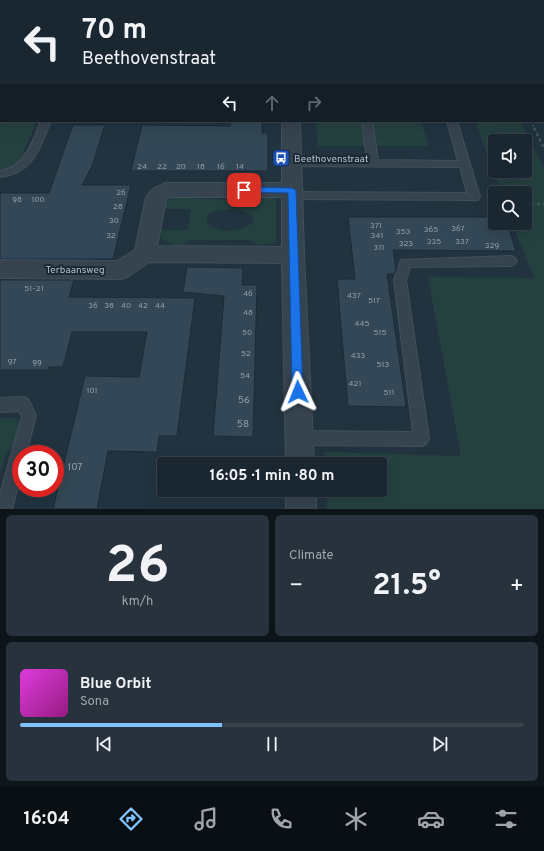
<!DOCTYPE html>
<meta charset="utf-8">
<style>
body{margin:0;font-family:Overpass,sans-serif;background:#27323c;color:#f1f3f6;height:100vh;display:flex;flex-direction:column;font-size:15px;white-space:nowrap}
*{box-sizing:border-box;margin:0}
p{font-size:13px;color:#9fa5ab}
.icon{flex:none;width:22px;height:22px;fill:none;stroke:currentColor;stroke-width:2;stroke-linecap:round;stroke-linejoin:round}
.map{position:relative;height:509px;overflow:hidden}
.side{display:flex;flex-direction:column;gap:6px;padding:6px;background:#0e151a;flex:1}
.side>*{flex:none}
.top-card{position:absolute;left:0px;top:0px;width:544px;height:122px;box-shadow:0 4px 16px #0002,0 0 0 1px #38434c;background:#1a2630;color:#f1f3f6;overflow:hidden}
.fabs{position:absolute;left:488px;top:134px;display:grid;gap:8px}
.fabs a{display:grid;place-items:center;width:44px;height:44px;border-radius:4px;background:#1a2630;box-shadow:0 4px 16px #0002,0 0 0 1px #38434c;font-size:20px}
.speed{position:absolute;left:12px;top:445px;display:flex;gap:8px;font-size:20px;font-weight:700;text-align:center}
.speed>*{display:grid;place-content:center;width:52px;height:52px;border-radius:50%;background:#1a2630;box-shadow:0 4px 16px #0002,0 0 0 1px #38434c;line-height:1}
.speed .limit{border:6px solid #d22;background:#fff;color:#111}
.pin{position:absolute;display:grid;place-items:center;width:34px;height:34px;color:#fff;margin:-17px;border-radius:8px;box-shadow:0 2px 6px #0006}
.me{position:absolute;width:44px;margin:-22px;rotate:358deg;stroke-linejoin:round;filter:drop-shadow(0 0 3px #0008)}
.turn{display:flex;align-items:center;gap:14px;height:84px;padding:0 16px;font-size:18px}
.turn .icon{width:52px;height:52px;stroke-width:2.5}
.turn b{display:block;font-size:28px;line-height:34px}
.lanes{display:flex;align-items:center;height:38px;padding:0 16px;background:#0003;justify-content:center;gap:20px;direction:ltr}
.lanes .off{opacity:.35}
.big{font-size:30px;font-weight:700;line-height:1.1}
.side .card{flex:1;display:flex;flex-direction:column;justify-content:center;gap:6px;min-width:0;padding:0 14px;border-radius:6px;background:#27323c}
.side .dial{align-items:center;gap:0}
.dial b{font-size:52px;line-height:1}
.song{display:flex;align-items:center;gap:12px}
.cover{width:48px;height:48px;border-radius:6px;background:linear-gradient(135deg,hsl(300 70% 55%),hsl(310 70% 35%))}
.played{height:4px;border-radius:2px;background:linear-gradient(90deg,#83c4ff 40%,#38434c 40%)}
.keys{display:flex;justify-content:space-around;direction:ltr}
.heat{display:flex;justify-content:space-between;align-items:center;font-size:22px;direction:ltr}
.side .tiles{flex:1;display:grid;gap:6px;grid-template-columns:1fr 1fr}
.card:last-child{grid-column:span 2}
.trip{position:absolute;left:157px;top:457px;width:230px;height:40px;border-radius:4px;background:#1a2630;box-shadow:0 4px 16px #0002,0 0 0 1px #38434c;font-weight:700;line-height:40px;text-align:center}
.tabs{display:flex;height:64px;justify-content:space-around;align-items:center;background:#0a0f13;color:#9fa5ab}
.tabs .icon{width:28px;height:28px}
.tabs .on{color:#83c4ff}
.tabs b{font-size:18px;color:#f1f3f6}
.map>svg:first-child{display:block}
.green{fill:#244140;fill-rule:evenodd}
.building{fill:#334756;stroke:#1d2b37}
.lines{fill:none;stroke-linecap:round;stroke-linejoin:round}
.service-casing{stroke:#42505c;stroke-width:2}
.minor-casing{stroke:#42505c;stroke-width:2}
.secondary-casing{stroke:#42505c;stroke-width:2}
.path-far1{stroke:#3d5957;stroke-width:2;stroke-dasharray:2 2;stroke-linecap:butt}
.path{stroke:#3d5957;stroke-width:2.5;stroke-dasharray:3 3;stroke-linecap:butt}
.service{fill:#364450;fill-rule:evenodd}
.minor{fill:#364450;fill-rule:evenodd}
.secondary{fill:#445463;fill-rule:evenodd}
.route{fill:#1a73e8;stroke:#114b97}
.labels{text-anchor:middle;stroke-width:4;stroke-linejoin:round;paint-order:stroke}
.number-label{font-size:8px;fill:#909fac}
.poi-label{font-size:10px;fill:#b2bfcb;stroke:#1b2935;text-anchor:start}
.street-label{font-size:10px;fill:#b2bfcb;stroke:#1b2935}
.near-number-label{font-size:10px;fill:#909fac}
</style>
<div class="map">
<svg width="544" height="509" viewBox="0 0 544 509">
<rect width="100%" height="100%" fill="#223340"/>
<path class="green" d="M0,89l1,32h36l-13,30 4,4c-7,10 -15,14 -28,14z
M316,121h106l6,25h-110z
M475,121h45l24,47v341h-217l-1,-19h54v-26h-55l-1,-12 137,4 -33,-179 106,1 -22,-55h13v-30h-24zM495,141h30v30h-30z
M181,195h7l7,4 56,1c8,-6 16,-5 25,-2v45l-19,2 -8,-5h-59l-8,5h-9l-12,-7 -1,-8h28l3,-21h-28c3,-9 9,-11 18,-14zM237,209c7,3 16,4 17,13 -13,9 -35,14 -47,0v-7c9,-6 20,-5 30,-6z
M0,418h16l5,8 -4,18 -10,8 -7,22z"/>
<path class="building" d="M231,121h31v12h6v38h-137l11,-46 88,1z
M73,125h32l-13,41 -10,19h49l-18,74h-113v-66h49z
M348,217h147v6h12l9,28 -123,-1 3,19 -2,5h-7l19,133 -58,-1 -11,-127h18z
M187,267l56,1 -1,17h15l-4,152 -40,-1 11,-140 -41,-4z
M0,280h74l-5,17 126,1 -18,138h-18l-2,16 -49,-1 -11,58h-44l32,-133 54,1 8,-45h-75l-9,35h-14l-1,3h-48z"/>
<g class="lines">
<defs>
<path id="service" d="M41,121h10c-12,28 -17,52 -51,56v-6c26,-4 32,-29 41,-50z
M362,121h10l6,39 80,1 -11,-40h10l23,76 -2,3 -190,-1 -1,-3 1,-3 4,-1 175,1 -7,-26 -168,-1 -5,-3 5,-3h75z
M511,256l4,2 2,3 -2,3 -4,2 -101,1 -4,13 23,159 -3,5 -5,2 -122,-1 -5,-2 -3,-5 3,-5 5,-2 114,1 -19,-152 7,-20z
M23,397l5,2 8,17 -10,38h-5v21l-9,34h-12v-15l22,-78 -3,-5 -19,1v-14z"/>
<path id="minor" d="M0,0h7v1h-6l-1,5z
M232,0h14v1h-14z
M406,0h30l-31,1z
M0,76h1v10h-1z
M282,121h18l4,134 10,209h-28l-4,-201 -133,-1 -20,14 -8,3 -121,-1v-18l117,1 18,-11 11,-53c5,-8 12,-11 20,-14h116zM170,197h112v50l-125,-1 9,-46z
M286,490h30v19h-30z"/>
<path id="secondary" d="M465,0h14l1,1h-14z
M523,0h14l1,1h-14z
M543,80h1v12h-1z"/>
</defs>
<use href="#service" class="service-casing"/>
<use href="#minor" class="minor-casing"/>
<use href="#secondary" class="secondary-casing"/>
<path class="path-far1" d="M531,121l4,8"/>
<path class="path" d="M534,128l10,20
M525,203l19,1"/>
<use href="#service" class="service"/>
<use href="#minor" class="minor"/>
<use href="#secondary" class="secondary"/>
</g>
<path class="route" d="M244,187l48,1 4,2 7,202 -1,3 -4,2 -4,-2 -2,-3 -4,-199 -47,-1 -1,-2z"/>
<defs>
<symbol id="bus-square" viewBox="-11 -11 22 22"><rect x="-9" y="-9" width="18" height="18" rx="4" fill="#1a4fb4" stroke="#1b2935"/><path d="M-5-6H5V4H4V6H2V4H-2V6H-4V4H-5ZM-3.5-4V0h7V-4ZM-3.5 1.2v1.5H-2V1.2ZM2 1.2v1.5H3.5V1.2Z" fill="#fff"/></symbol>
</defs>
<g fill-rule="evenodd">
<use href="#bus-square" x="271" y="148" width="20" height="20"/>
</g>
<g class="labels">
<g class="number-label">
<text x="142" y="169">24</text>
<text x="162" y="169">22</text>
<text x="181" y="169">20</text>
<text x="201" y="169">18</text>
<text x="221" y="169">16</text>
<text x="240" y="169">14</text>
<text x="121" y="195">26</text>
<text x="17" y="202">98</text>
<text x="38" y="202">100</text>
<text x="118" y="209">28</text>
<text x="114" y="223">30</text>
<text x="376" y="228">371</text>
<text x="458" y="231">367</text>
<text x="431" y="232">365</text>
<text x="403" y="234">353</text>
<text x="111" y="238">32</text>
<text x="377" y="238">341</text>
<text x="434" y="244">335</text>
<text x="462" y="244">337</text>
<text x="406" y="246">323</text>
<text x="492" y="248">329</text>
<text x="379" y="250">311</text>
<text x="34" y="291">51-21</text>
<text x="248" y="296">46</text>
<text x="354" y="298">437</text>
<text x="374" y="303">517</text>
<text x="93" y="308">36</text>
<text x="109" y="308">38</text>
<text x="126" y="308">40</text>
<text x="143" y="308">42</text>
<text x="160" y="308">44</text>
<text x="248" y="315">48</text>
<text x="362" y="326">445</text>
<text x="247" y="335">50</text>
<text x="380" y="335">515</text>
<text x="246" y="356">52</text>
<text x="358" y="358">433</text>
<text x="12" y="364">97</text>
<text x="37" y="365">99</text>
<text x="383" y="367">513</text>
<text x="245" y="378">54</text>
<text x="355" y="386">421</text>
<text x="92" y="393">101</text>
<text x="389" y="395">511</text>
</g>
<g class="poi-label">
<text x="294" y="162">Beethovenstraat</text>
</g>
<g class="street-label">
<text x="75" y="273">Terbaansweg</text>
</g>
<g class="near-number-label">
<text x="244" y="403">56</text>
<text x="243" y="427">58</text>
<text x="75" y="470">107</text>
</g>
</g>
</svg>
<div class="fabs">
<a><svg class="icon" aria-label="sound" viewBox="0 0 24 24"><path d="M4 9h4l5-4v14l-5-4H4zM17 9q2 3 0 6"/></svg></a>
<a><svg class="icon" aria-label="search" viewBox="0 0 24 24"><circle cx="10" cy="10" r="6"/><path d="M15 15l6 6"/></svg></a>
</div>
<div class="speed"><div class="limit">30</div></div>
<div class="pin" style="left:244px;top:190px;background:#d93025"><svg class="icon" aria-label="arrive" viewBox="0 0 24 24"><path d="M6 21V4h12l-3 4 3 4H6"/></svg></div>
<svg class="me" style="left:298px;top:392px" viewBox="-20 -20 40 40"><path d="M0-17L14 15 0 8-14 15z" fill="#1a73e8" stroke="#fff" stroke-width="4"/></svg>
<div class="trip">16:05 · 1 min · 80 m</div>
<div class="top-card">
<div class="turn"><svg class="icon" aria-label="left" viewBox="0 0 24 24"><path d="M17 20v-9H6M10 6l-5 5 5 5"/></svg><div><b>70 m</b>Beethovenstraat</div></div>
<div class="lanes"><svg class="icon" aria-label="left" viewBox="0 0 24 24"><path d="M17 20v-9H6M10 6l-5 5 5 5"/></svg><svg class="icon off" aria-label="ahead" viewBox="0 0 24 24"><path d="M12 20V5M6 11l6-6 6 6"/></svg><svg class="icon off" aria-label="right" viewBox="0 0 24 24"><path d="M7 20v-9h11M14 6l5 5-5 5"/></svg></div>
</div>
</div>
<section class="side">
<div class="tiles">
<div class="card dial"><b>26</b><p>km/h</p></div>
<div class="card"><p>Climate</p>
<div class="heat"><a>−</a><b class="big">21.5°</b><a>+</a></div>
</div>
<div class="card">
<div class="song"><i class="cover"></i><div><b>Blue Orbit</b><p>Sona</p></div></div>
<div class="played"></div>
<div class="keys"><svg class="icon" aria-label="previous" viewBox="0 0 24 24"><path d="M18 5L8 12l10 7zM5 5v14"/></svg><svg class="icon" aria-label="pause" viewBox="0 0 24 24"><path d="M8 5v14M16 5v14"/></svg><svg class="icon" aria-label="next" viewBox="0 0 24 24"><path d="M6 5l10 7-10 7zM19 5v14"/></svg></div>
</div>
</div>
</section>
<nav class="tabs">
<b>16:04</b>
<svg class="icon on" aria-label="directions" viewBox="0 0 24 24"><path d="M12 3l9 9-9 9-9-9zM9 14v-3h6M13 9l2 2-2 2"/></svg>
<svg class="icon" aria-label="music" viewBox="0 0 24 24"><path d="M9 18V5l10-2v13"/><circle cx="6" cy="18" r="3"/><circle cx="16" cy="16" r="3"/></svg>
<svg class="icon" aria-label="phone" viewBox="0 0 24 24"><path d="M5 4h4l2 5-3 2q2 4 5 5l2-3 5 2v4C11 20 4 13 5 4z"/></svg>
<svg class="icon" aria-label="climate" viewBox="0 0 24 24"><path d="M12 3v18M4 7l16 10M4 17L20 7"/></svg>
<svg class="icon" aria-label="car" viewBox="0 0 24 24"><path d="M5 17H2v-5l4-1 3-4h7l3 4 3 1v5h-3M9 17h6M6 11h13"/><circle cx="7" cy="17" r="2"/><circle cx="17" cy="17" r="2"/></svg>
<svg class="icon" aria-label="filters" viewBox="0 0 24 24"><path d="M4 7h16M4 17h16"/><circle cx="9" cy="7" r="2"/><circle cx="15" cy="17" r="2"/></svg>
</nav>
